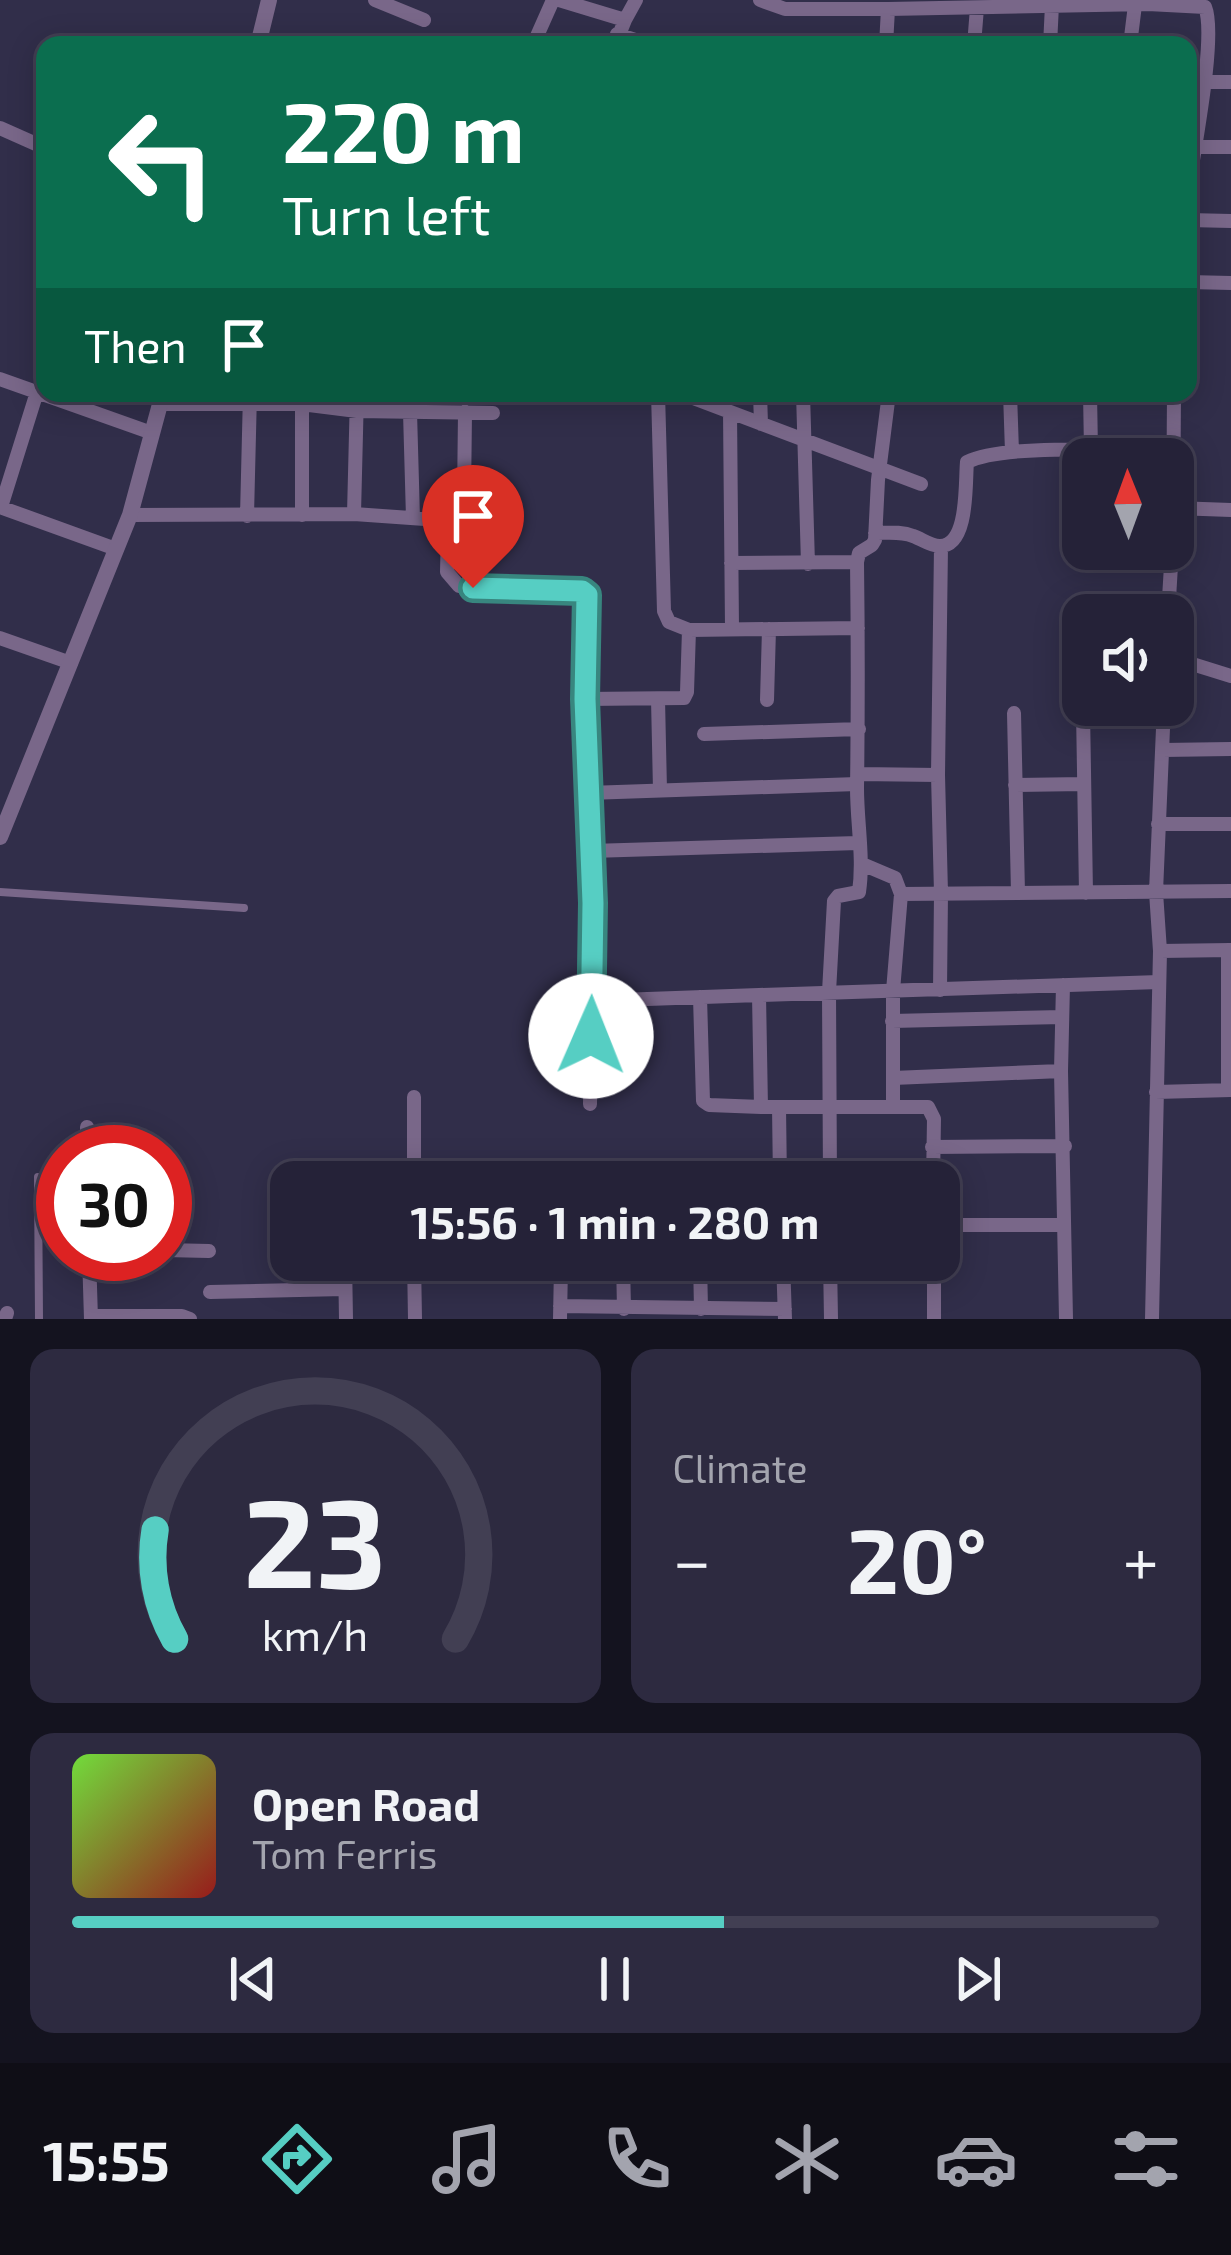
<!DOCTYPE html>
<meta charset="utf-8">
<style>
body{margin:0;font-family:"Exo 2",sans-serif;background:#2d2a40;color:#f1f3f6;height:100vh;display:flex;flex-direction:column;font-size:45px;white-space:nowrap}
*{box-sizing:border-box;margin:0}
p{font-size:39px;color:#a3a4ae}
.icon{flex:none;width:66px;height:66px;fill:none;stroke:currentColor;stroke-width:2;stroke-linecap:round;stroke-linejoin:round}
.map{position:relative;height:1319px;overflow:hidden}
.panel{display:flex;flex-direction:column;gap:30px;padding:30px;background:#14131f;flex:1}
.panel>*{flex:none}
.guide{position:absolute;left:36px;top:36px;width:1161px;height:366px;border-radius:24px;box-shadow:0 6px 30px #0003,0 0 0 3px #423f53;background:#0b6e4f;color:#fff;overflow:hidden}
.needle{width:78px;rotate:359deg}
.controls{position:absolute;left:1062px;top:438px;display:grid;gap:24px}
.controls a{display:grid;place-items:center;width:132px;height:132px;border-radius:24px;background:#252238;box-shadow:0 6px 30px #0003,0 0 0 3px #423f53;font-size:60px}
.speed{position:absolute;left:36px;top:1125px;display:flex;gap:24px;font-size:60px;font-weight:700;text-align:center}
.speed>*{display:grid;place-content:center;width:156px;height:156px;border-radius:50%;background:#252238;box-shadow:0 6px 30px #0003,0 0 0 3px #423f53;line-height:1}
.speed .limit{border:18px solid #d22;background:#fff;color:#111}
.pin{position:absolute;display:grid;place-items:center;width:102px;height:102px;color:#fff;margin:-123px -51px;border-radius:50% 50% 50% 0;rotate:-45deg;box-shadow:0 0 12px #0007}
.pin .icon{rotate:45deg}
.me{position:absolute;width:132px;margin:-66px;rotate:1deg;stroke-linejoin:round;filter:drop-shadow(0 0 9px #0008)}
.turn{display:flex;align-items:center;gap:42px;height:252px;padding:0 48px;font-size:54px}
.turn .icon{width:156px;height:156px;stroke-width:2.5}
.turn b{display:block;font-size:84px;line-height:102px}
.then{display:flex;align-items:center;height:114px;padding:0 48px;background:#0003;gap:24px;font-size:45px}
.big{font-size:90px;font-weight:700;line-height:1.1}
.panel .tile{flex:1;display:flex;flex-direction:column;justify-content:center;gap:18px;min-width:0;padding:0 42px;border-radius:24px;background:#2d2a40}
.panel .dial{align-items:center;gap:0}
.dial svg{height:312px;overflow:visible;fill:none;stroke:#423f53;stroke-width:7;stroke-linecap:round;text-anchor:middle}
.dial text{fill:#f1f3f6;stroke:none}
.song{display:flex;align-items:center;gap:36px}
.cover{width:144px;height:144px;border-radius:18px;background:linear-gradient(135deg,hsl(100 70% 55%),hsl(0 70% 35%))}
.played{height:12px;border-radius:6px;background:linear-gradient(90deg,#56cec3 60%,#423f53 60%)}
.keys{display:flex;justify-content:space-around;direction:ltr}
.heat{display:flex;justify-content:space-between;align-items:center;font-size:66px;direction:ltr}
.panel .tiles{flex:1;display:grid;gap:30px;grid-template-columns:1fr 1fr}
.tile:last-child{grid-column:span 2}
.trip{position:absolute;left:270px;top:1161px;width:690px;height:120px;border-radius:24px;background:#252238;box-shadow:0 6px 30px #0003,0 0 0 3px #423f53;font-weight:700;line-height:120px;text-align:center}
.dock{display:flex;height:192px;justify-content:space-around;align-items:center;background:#0f0e16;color:#a3a4ae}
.dock .icon{width:84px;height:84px}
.dock .selected{color:#56cec3}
.dock b{font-size:54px;color:#f1f3f6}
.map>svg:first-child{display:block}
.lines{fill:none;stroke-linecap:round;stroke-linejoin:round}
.service{stroke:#796789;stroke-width:8}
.minor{stroke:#796789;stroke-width:14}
.tertiary{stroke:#796789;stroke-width:16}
.route-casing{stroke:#38867f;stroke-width:30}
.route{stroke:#56cec3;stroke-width:21}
</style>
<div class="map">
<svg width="1231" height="1319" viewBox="0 0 1231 1319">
<rect width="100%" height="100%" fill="#312e4a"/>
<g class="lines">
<path class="service" d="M0,892l244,16
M38,1177l1,142"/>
<path class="minor" d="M375,0l49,20
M559,0l66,20 -10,25
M760,0l25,9h103l260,-5 57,3c12,29 -12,147 -17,185
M625,20l11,-20
M617,34l33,11
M533,45l20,-45
M886,45l2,-36
M974,45l3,-37
M1050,45l2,-40
M1130,45l5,-40
M1204,82h27
M0,128l45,20
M1195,147h36
M1188,220l43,1
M1188,282l43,1
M0,379l152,54
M302,393v122
M658,393l6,218 5,11 20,8 169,-2
M680,393l241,91
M760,393l1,31
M803,393l5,171
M1010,393l2,59
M1090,393l1,57
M160,404h141l56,7 136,2
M410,412l3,106
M730,412l2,216
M464,498l1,-86
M0,507l116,42
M1,507l36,-115
M1175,508l56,2
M354,514l3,-121
M130,515l224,-1 85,6 5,2 4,8 -1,42 12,14 125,5 3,7c-3,134 7,268 5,403l167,-6 2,112h167l6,12 -1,63
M247,516l3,-123
M875,533c12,0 26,-2 38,3 9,3 17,10 27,10 29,0 25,-63 27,-84 38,-19 159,-11 206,-9
M1173,538l1,-145
M731,563l126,-1
M1168,615l4,-66
M0,638l71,25
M1173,658l58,18
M585,699l99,-1 3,-6 2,-62
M658,699l2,91
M767,700l2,-71
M1083,710l3,183
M1014,713l4,180
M704,734l155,-5
M1163,750l68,-1
M858,774l80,1
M1015,785l69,-1
M588,793l269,-9
M1158,824h73
M591,851l267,-8
M862,864l33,14 6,16 330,-3
M1160,951l71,-1
M1063,985l-2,86 5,248
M940,990l1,-97 -3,-118 3,-229
M759,995l400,-13
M700,997l3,104 6,4 52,2
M892,1021l170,-4
M893,1078l168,-7
M1228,1090v-140
M1156,1092l75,-2
M414,1097v85
M590,1104l2,-103
M779,1107l1,75
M893,1107v-116l8,-97
M87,1127l1,25
M932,1147l133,-1
M593,1177l57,-1 12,-8 118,-1
M345,1182v-2
M830,1182l-1,-190 5,-91 4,-5 21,-4c5,-34 -2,-69 -2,-104 1,-75 1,-151 0,-226l2,-9 13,-8 3,-5 3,-60 11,-87
M939,1225h125
M165,1250l44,1
M89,1254l2,65
M345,1260l1,59
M414,1260l1,59
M623,1260l1,49
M700,1260l1,49
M783,1260l2,59
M830,1260l1,59
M934,1260v59
M414,1268h209
M210,1292l134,-3
M560,1306l225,3
M91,1316h91l8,3
M5,1319l2,-6
M560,1319l1,-53
M1152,1319l8,-368 -4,-59 8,-187"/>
<path class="tertiary" d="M258,45l11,-45
M0,837l130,-322 33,-122"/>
</g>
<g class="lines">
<defs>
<path id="route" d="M473,588l109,3 5,4 -2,104 8,204 -2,133"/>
</defs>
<use href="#route" class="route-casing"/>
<use href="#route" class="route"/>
</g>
</svg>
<div class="controls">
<a><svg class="needle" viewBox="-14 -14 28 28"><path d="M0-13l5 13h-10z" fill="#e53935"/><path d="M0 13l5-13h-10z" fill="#a3a4ae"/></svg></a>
<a><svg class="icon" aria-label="sound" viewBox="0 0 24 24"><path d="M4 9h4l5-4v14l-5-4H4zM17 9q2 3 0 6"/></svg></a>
</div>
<div class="speed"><div class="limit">30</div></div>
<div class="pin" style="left:473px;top:588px;background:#d93025"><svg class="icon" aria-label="arrive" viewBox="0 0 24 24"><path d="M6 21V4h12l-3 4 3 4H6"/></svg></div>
<svg class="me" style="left:591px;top:1036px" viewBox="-20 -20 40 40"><circle r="19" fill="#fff"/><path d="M0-13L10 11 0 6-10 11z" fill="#56cec3"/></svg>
<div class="trip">15:56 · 1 min · 280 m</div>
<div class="guide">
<div class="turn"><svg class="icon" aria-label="left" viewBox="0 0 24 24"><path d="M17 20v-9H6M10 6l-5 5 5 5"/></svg><div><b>220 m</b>Turn left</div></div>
<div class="then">Then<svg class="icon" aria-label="arrive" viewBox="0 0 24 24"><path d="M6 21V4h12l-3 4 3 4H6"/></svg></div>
</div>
</div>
<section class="panel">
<div class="tiles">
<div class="tile dial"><svg viewBox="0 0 100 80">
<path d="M14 69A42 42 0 1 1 86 69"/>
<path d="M14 69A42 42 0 0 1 9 41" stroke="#56cec3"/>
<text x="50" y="56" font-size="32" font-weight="700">23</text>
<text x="50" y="72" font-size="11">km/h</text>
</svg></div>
<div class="tile"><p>Climate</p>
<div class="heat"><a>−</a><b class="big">20°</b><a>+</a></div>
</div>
<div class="tile">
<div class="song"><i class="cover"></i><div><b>Open Road</b><p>Tom Ferris</p></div></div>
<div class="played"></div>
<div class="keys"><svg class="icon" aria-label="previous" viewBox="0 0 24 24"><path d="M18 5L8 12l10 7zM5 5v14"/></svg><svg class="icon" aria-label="pause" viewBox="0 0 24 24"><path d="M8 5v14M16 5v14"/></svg><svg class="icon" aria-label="next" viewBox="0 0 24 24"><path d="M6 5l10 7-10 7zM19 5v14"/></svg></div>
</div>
</div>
</section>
<nav class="dock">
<b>15:55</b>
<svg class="icon selected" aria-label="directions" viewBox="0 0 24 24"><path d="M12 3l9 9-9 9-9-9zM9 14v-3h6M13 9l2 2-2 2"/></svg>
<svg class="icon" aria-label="music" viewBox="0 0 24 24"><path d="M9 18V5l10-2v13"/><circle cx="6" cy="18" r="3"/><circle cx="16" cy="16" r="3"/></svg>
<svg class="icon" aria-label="phone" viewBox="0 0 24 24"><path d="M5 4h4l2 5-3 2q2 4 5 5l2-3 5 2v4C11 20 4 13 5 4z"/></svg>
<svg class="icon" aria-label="climate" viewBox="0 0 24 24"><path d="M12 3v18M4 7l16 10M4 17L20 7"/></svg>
<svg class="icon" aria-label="car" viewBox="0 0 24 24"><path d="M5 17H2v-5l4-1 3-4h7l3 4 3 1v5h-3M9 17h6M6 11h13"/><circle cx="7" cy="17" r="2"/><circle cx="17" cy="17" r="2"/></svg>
<svg class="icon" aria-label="filters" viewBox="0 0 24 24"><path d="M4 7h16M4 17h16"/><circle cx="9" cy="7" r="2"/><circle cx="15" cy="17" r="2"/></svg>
</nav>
